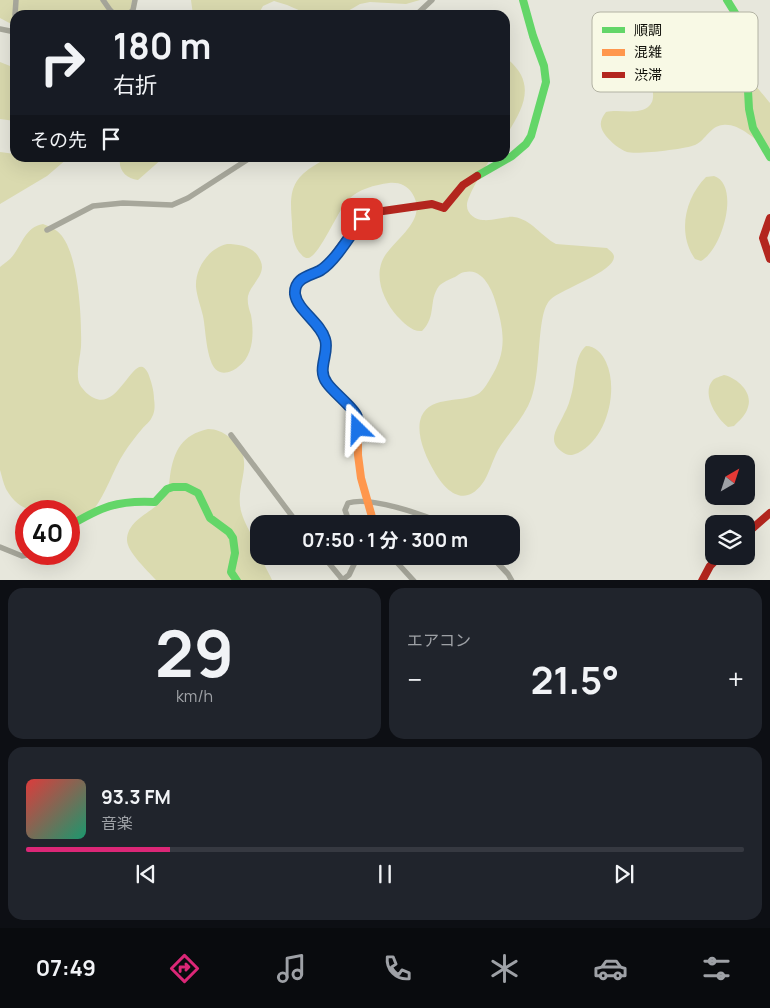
<!DOCTYPE html>
<html lang="ja">
<meta charset="utf-8">
<style>
body{margin:0;font-family:Manrope,"Noto Sans JP",sans-serif;background:#20242c;color:#f1f3f6;height:100vh;display:flex;flex-direction:column;font-size:19px;white-space:nowrap}
*{box-sizing:border-box;margin:0}
p{font-size:16px;color:#9ea1a6}
.icon{flex:none;width:28px;height:28px;fill:none;stroke:currentColor;stroke-width:2;stroke-linecap:round;stroke-linejoin:round}
.map{position:relative;height:580px;overflow:hidden}
.side{display:flex;flex-direction:column;gap:8px;padding:8px;background:#0d0f14;flex:1}
.side>*{flex:none}
.banner{position:absolute;left:10px;top:10px;width:500px;height:152px;border-radius:15px;box-shadow:0 5px 20px #0002;background:#171b24;color:#f1f3f6;overflow:hidden}
.needle{width:32px;rotate:39deg}
.controls{position:absolute;left:705px;top:455px;display:grid;gap:10px}
.controls a{display:grid;place-items:center;width:50px;height:50px;border-radius:10px;background:#171b24;box-shadow:0 5px 20px #0002;font-size:25px}
.speed{position:absolute;left:15px;top:500px;display:flex;gap:10px;font-size:25px;font-weight:700;text-align:center}
.speed>*{display:grid;place-content:center;width:65px;height:65px;border-radius:50%;background:#171b24;box-shadow:0 5px 20px #0002;line-height:1}
.speed .limit{border:8px solid #d22;background:#fff;color:#111}
.pin{position:absolute;display:grid;place-items:center;width:42px;height:42px;color:#fff;margin:-21px;border-radius:10px;box-shadow:0 2px 8px #0006}
.me{position:absolute;width:55px;margin:-28px;rotate:338deg;stroke-linejoin:round;filter:drop-shadow(0 0 4px #0008)}
.turn{display:flex;align-items:center;gap:18px;height:105px;padding:0 20px;font-size:22px}
.turn .icon{width:65px;height:65px;stroke-width:2.5}
.turn b{display:block;font-size:35px;line-height:42px}
.then{display:flex;align-items:center;height:48px;padding:0 20px;background:#0003;gap:10px;font-size:19px}
.big{font-size:38px;font-weight:700;line-height:1.1}
.side .widget{flex:1;display:flex;flex-direction:column;justify-content:center;gap:8px;min-width:0;padding:0 18px;border-radius:15px;background:#20242c}
.side .dial{align-items:center;gap:0}
.dial b{font-size:65px;line-height:1}
.song{display:flex;align-items:center;gap:15px}
.cover{width:60px;height:60px;border-radius:8px;background:linear-gradient(135deg,hsl(0 70% 55%),hsl(160 70% 35%))}
.played{height:5px;border-radius:2px;background:linear-gradient(90deg,#db2777 20%,#363941 20%)}
.keys{display:flex;justify-content:space-around;direction:ltr}
.heat{display:flex;justify-content:space-between;align-items:center;font-size:28px;direction:ltr}
.side .tiles{flex:1;display:grid;gap:8px;grid-template-columns:1fr 1fr}
.widget:last-child{grid-column:span 2}
.trip{position:absolute;left:250px;top:515px;width:270px;height:50px;border-radius:15px;background:#171b24;box-shadow:0 5px 20px #0002;font-weight:700;line-height:50px;text-align:center}
.menu{display:flex;height:80px;justify-content:space-around;align-items:center;background:#090b0e;color:#9ea1a6}
.menu .icon{width:35px;height:35px}
.menu .current{color:#db2777}
.menu b{font-size:22px;color:#f1f3f6}
.map>svg:first-child{display:block}
.green{fill:#dadaaf}
.lines{fill:none;stroke-linecap:round;stroke-linejoin:round}
.street{stroke:#a7a79b;stroke-width:5.5}
.fast{stroke:#63d668;stroke-width:8}
.slow{stroke:#ff974d;stroke-width:8}
.jam{stroke:#b3261e;stroke-width:8}
.route-casing{stroke:#114b97;stroke-width:12}
.route{stroke:#1a73e8;stroke-width:9}
.key{fill:#f8f9e5;stroke:#b2b2a3;stroke-width:1}
.key-label{font-size:14px;fill:#0e0e08}
</style>
<div class="map">
<svg width="770" height="581" viewBox="0 0 770 581">
<rect width="100%" height="100%" fill="#e7e7dc"/>
<path class="green" d="M0,0h132l-1,15h-116v11l-15,-8z
M191,0h229l-14,4 -36,-2 -10,2 -19,11h-31l-23,-10 -13,-4 -11,5 -5,9h-65z
M669,54c3,1 6,2 8,3 9,6 11,18 22,20 4,-7 10,-17 19,-19 13,-4 44,35 52,45v45c-15,-6 -29,-25 -47,-23 -13,1 -17,15 -28,20 -9,4 -59,10 -68,7 -8,-3 -16,-10 -21,-16 -7,-9 -7,-15 0,-24 13,-3 32,3 42,-5 17,-13 -17,-46 21,-53z
M505,57c33,25 19,51 0,80z
M0,62l15,6v53l-15,-2z
M0,152l15,2v4h53l-21,18 -47,28z
M120,158h43l-25,22c-12,-1 -20,-10 -18,-22z
M329,158h162c-5,8 -25,39 -24,48 0,8 9,14 16,14 10,1 21,-4 31,-3 17,2 28,20 42,27l51,4c3,3 7,5 7,9 0,15 -53,32 -64,43 -15,15 -7,80 -22,106 -8,16 -21,29 -30,44 -5,9 -10,27 -16,34 -18,24 -37,7 -48,-13 -8,-14 -17,-34 -14,-50 7,-27 39,-17 58,-27 5,-3 9,-10 12,-15 16,-25 15,-44 7,-72 -3,-13 -13,-40 -32,-35 -3,0 -7,3 -10,5 -5,2 -12,5 -16,9 -11,15 -2,30 -17,45 -10,1 -18,-8 -25,-15 -14,-16 -25,-42 -11,-62 13,-18 42,-36 26,-61 -5,-8 -14,-11 -23,-10 -14,2 -31,6 -41,17 -10,10 -29,57 -40,58 -5,0 -6,-3 -9,-6 -6,-8 -7,-20 -7,-29 -2,-26 -3,-41 20,-56 6,-4 11,-7 17,-9z
M714,176c27,9 8,74 -13,85l-6,-2c-18,-26 -10,-61 11,-82z
M43,224c5,2 10,4 14,7 22,16 25,90 24,116 -1,12 -6,28 -1,38 3,5 9,11 14,13 26,13 41,-51 54,-25 3,8 6,17 6,26 1,6 1,13 -2,18 -2,5 -7,8 -10,12 -6,7 -13,16 -18,24 -13,20 -19,46 -36,63 -5,5 -13,8 -19,12v-17c-27,0 -47,6 -63,-22 -3,-6 -4,-13 -6,-19v-203c3,-3 7,-5 10,-8 12,-12 14,-32 33,-35z
M227,244c13,0 29,3 34,18 5,13 -11,23 -13,34 -1,6 1,13 3,19 3,17 3,41 -13,52 -5,4 -12,7 -18,5 -14,-4 -14,-43 -17,-56 -2,-9 -6,-19 -7,-29 -1,-19 13,-39 31,-43z
M586,346c9,0 16,7 20,16 13,28 1,77 -28,91 -7,3 -11,3 -17,-2 -15,-11 -2,-25 3,-37 4,-7 6,-14 8,-22 4,-14 2,-36 14,-46z
M724,375c13,3 29,17 24,32 -2,8 -9,14 -14,19l-6,1c-12,-9 -27,-34 -15,-47 2,-2 8,-4 11,-5z
M208,429c8,0 15,3 21,8 30,22 5,46 12,74 3,12 10,21 14,32 2,3 2,7 4,11 3,7 9,17 13,26h-116c-8,-9 -29,-28 -29,-40 0,-19 23,-27 35,-39 6,-8 7,-16 8,-25 4,-26 12,-41 38,-47z"/>
<g class="lines">
<path class="street" d="M103,0l7,10 5,5
M15,15l1,-15
M128,15l5,-5 2,-10
M416,15l16,-15
M0,29l15,3v-8
M47,230l46,-24 30,-3 49,2 16,-7 62,-40
M231,435l67,89
M350,524l-5,-14 3,-7c22,-7 74,11 96,21
M0,547l22,9 10,-2
M323,556l19,23
M391,556l23,25
M491,556l17,18 4,7
M341,581l8,-6 9,-19"/>
<path class="fast" d="M727,0l13,21 5,14 4,74 4,19 17,29
M477,176l35,-20 14,-12 5,-8 15,-54 -2,-16 -11,-30 -10,-36
M69,526c32,-19 48,-26 86,-24l12,-13 6,-2h13l12,6 12,25 19,14 4,6 2,15 -4,19 6,9"/>
<path class="slow" d="M300,306l17,18 7,10 2,13 -3,19 1,13 4,6 26,27 4,7v36l3,23 13,46"/>
<path class="jam" d="M770,218l-7,20 7,21
M300,306l-5,-11 2,-11 7,-6 23,-13 29,-39 13,-13 63,-9 12,4 19,-23 14,-9
M746,534l24,-21
M702,581l8,-15 10,-10"/>
</g>
<g class="lines">
<defs>
<path id="route" d="M358,429c0,-4 1,-8 -1,-12 -2,-8 -24,-25 -30,-34 -11,-14 3,-30 -2,-44 -5,-17 -28,-29 -30,-45 -1,-17 16,-18 26,-24 15,-10 30,-36 41,-51"/>
</defs>
<use href="#route" class="route-casing"/>
<use href="#route" class="route"/>
</g>
<rect x="592" y="12" width="166" height="80" rx="8" class="key"/>
<rect x="602" y="27" width="23" height="6" fill="#63d668"/>
<rect x="602" y="49" width="23" height="7" fill="#ff974d"/>
<rect x="602" y="72" width="23" height="6" fill="#b3261e"/>
<g class="key-label">
<text x="634" y="35">順調</text>
<text x="634" y="57">混雑</text>
<text x="634" y="80">渋滞</text>
</g>
</svg>
<div class="controls">
<a><svg class="needle" viewBox="-14 -14 28 28"><path d="M0-13l5 13h-10z" fill="#e53935"/><path d="M0 13l5-13h-10z" fill="#9ea1a6"/></svg></a>
<a><svg class="icon" aria-label="layers" viewBox="0 0 24 24"><path d="M12 4l9 5-9 5-9-5zM3 14l9 5 9-5"/></svg></a>
</div>
<div class="speed"><div class="limit">40</div></div>
<div class="pin" style="left:362px;top:219px;background:#d93025"><svg class="icon" aria-label="arrive" viewBox="0 0 24 24"><path d="M6 21V4h12l-3 4 3 4H6"/></svg></div>
<svg class="me" style="left:358px;top:429px" viewBox="-20 -20 40 40"><path d="M0-17L14 15 0 8-14 15z" fill="#1a73e8" stroke="#fff" stroke-width="4"/></svg>
<div class="trip">07:50 · 1 分 · 300 m</div>
<div class="banner">
<div class="turn"><svg class="icon" aria-label="right" viewBox="0 0 24 24"><path d="M7 20v-9h11M14 6l5 5-5 5"/></svg><div><b>180 m</b>右折</div></div>
<div class="then">その先<svg class="icon" aria-label="arrive" viewBox="0 0 24 24"><path d="M6 21V4h12l-3 4 3 4H6"/></svg></div>
</div>
</div>
<section class="side">
<div class="tiles">
<div class="widget dial"><b>29</b><p>km/h</p></div>
<div class="widget"><p>エアコン</p>
<div class="heat"><a>−</a><b class="big">21.5°</b><a>+</a></div>
</div>
<div class="widget">
<div class="song"><i class="cover"></i><div><b>93.3 FM</b><p>音楽</p></div></div>
<div class="played"></div>
<div class="keys"><svg class="icon" aria-label="previous" viewBox="0 0 24 24"><path d="M18 5L8 12l10 7zM5 5v14"/></svg><svg class="icon" aria-label="pause" viewBox="0 0 24 24"><path d="M8 5v14M16 5v14"/></svg><svg class="icon" aria-label="next" viewBox="0 0 24 24"><path d="M6 5l10 7-10 7zM19 5v14"/></svg></div>
</div>
</div>
</section>
<nav class="menu">
<b>07:49</b>
<svg class="icon current" aria-label="directions" viewBox="0 0 24 24"><path d="M12 3l9 9-9 9-9-9zM9 14v-3h6M13 9l2 2-2 2"/></svg>
<svg class="icon" aria-label="music" viewBox="0 0 24 24"><path d="M9 18V5l10-2v13"/><circle cx="6" cy="18" r="3"/><circle cx="16" cy="16" r="3"/></svg>
<svg class="icon" aria-label="phone" viewBox="0 0 24 24"><path d="M5 4h4l2 5-3 2q2 4 5 5l2-3 5 2v4C11 20 4 13 5 4z"/></svg>
<svg class="icon" aria-label="climate" viewBox="0 0 24 24"><path d="M12 3v18M4 7l16 10M4 17L20 7"/></svg>
<svg class="icon" aria-label="car" viewBox="0 0 24 24"><path d="M5 17H2v-5l4-1 3-4h7l3 4 3 1v5h-3M9 17h6M6 11h13"/><circle cx="7" cy="17" r="2"/><circle cx="17" cy="17" r="2"/></svg>
<svg class="icon" aria-label="filters" viewBox="0 0 24 24"><path d="M4 7h16M4 17h16"/><circle cx="9" cy="7" r="2"/><circle cx="15" cy="17" r="2"/></svg>
</nav>
